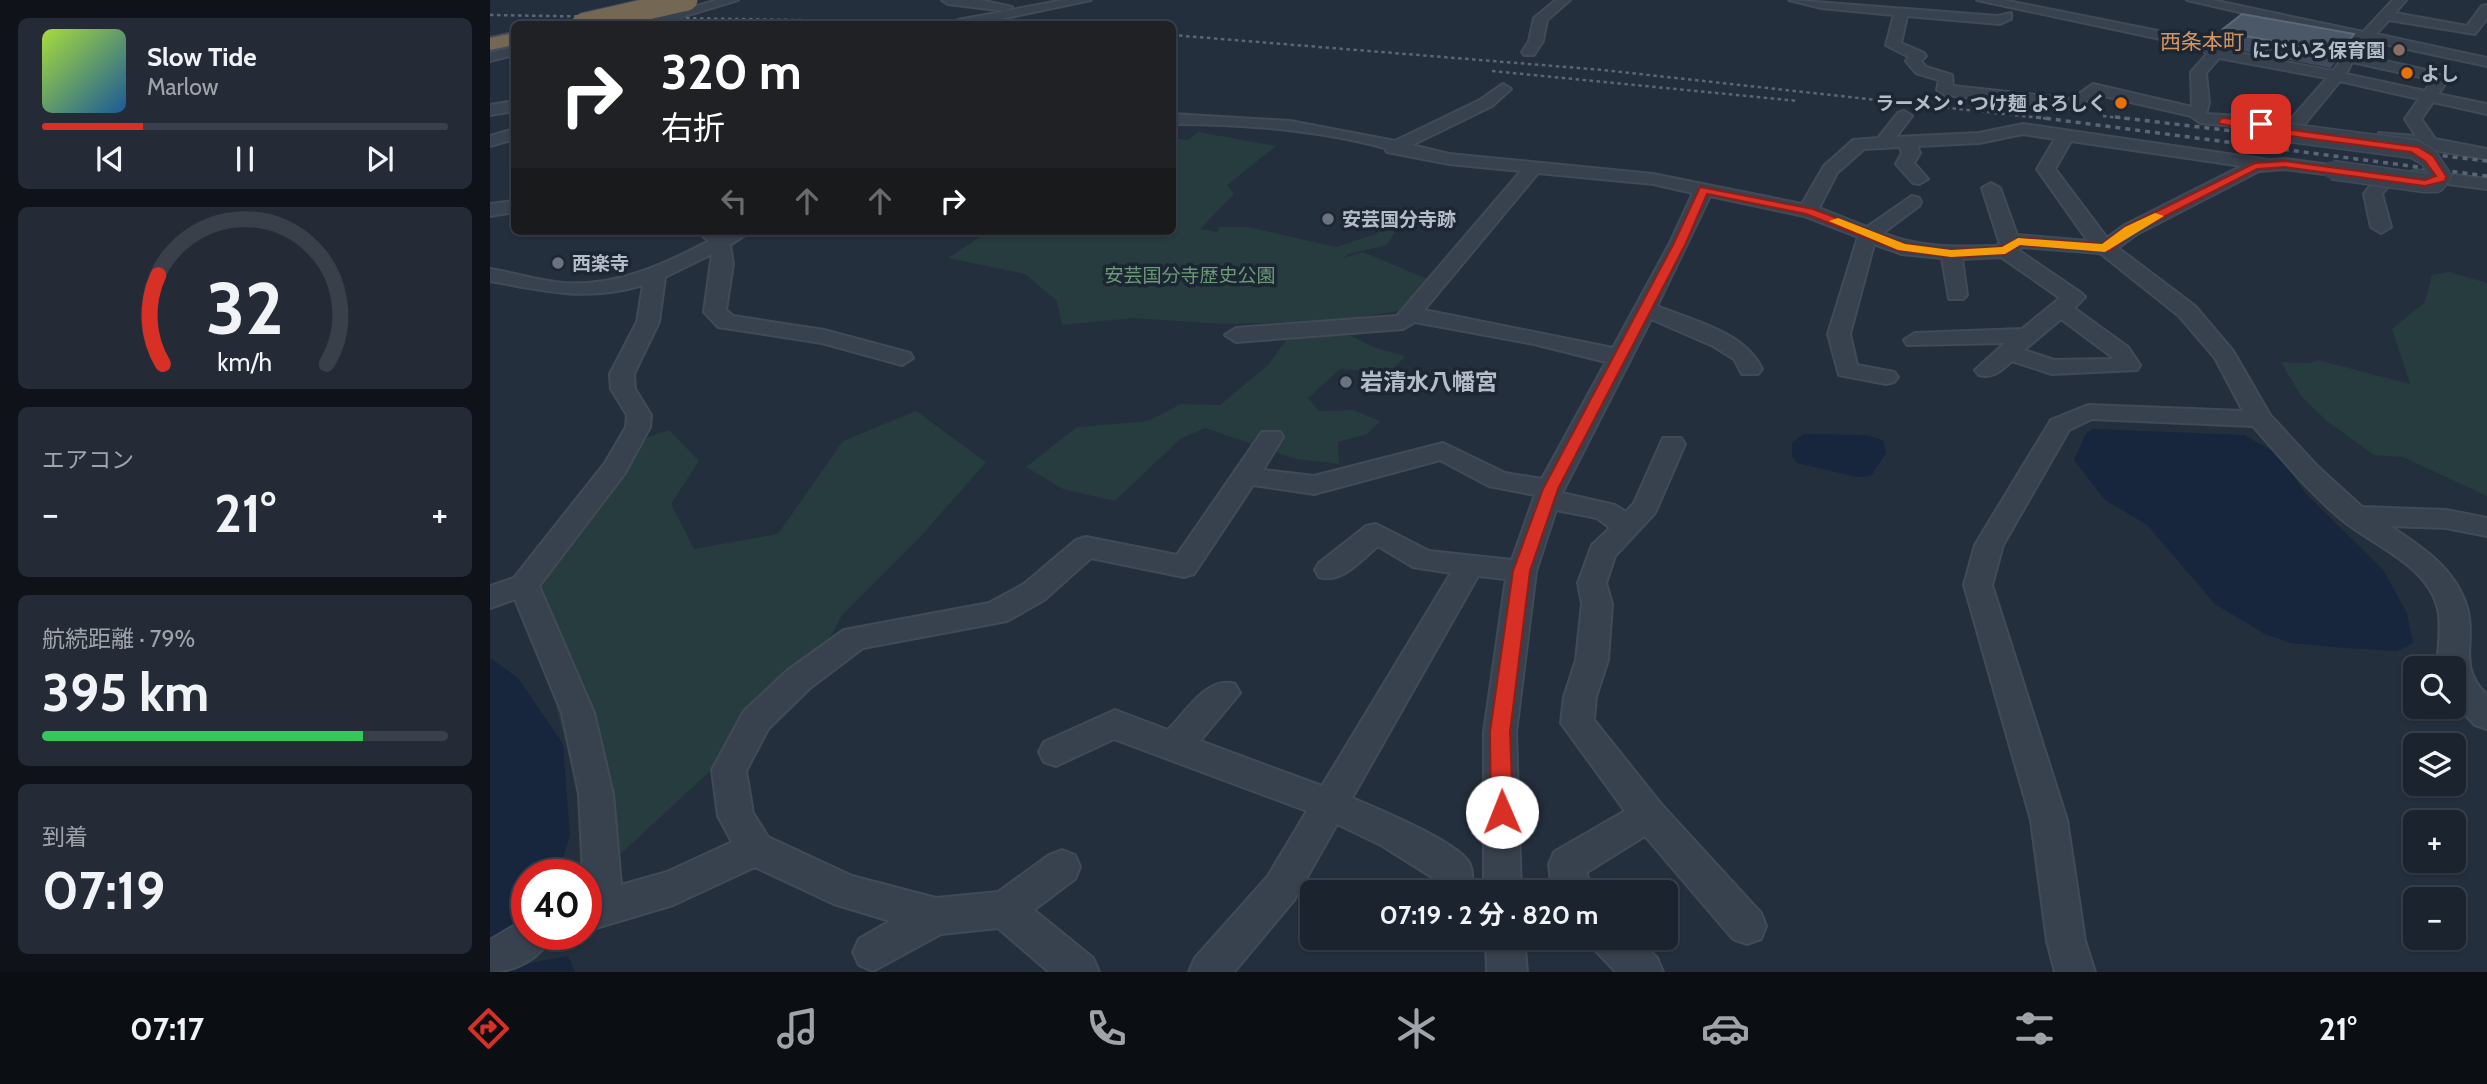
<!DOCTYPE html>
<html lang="ja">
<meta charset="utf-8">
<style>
body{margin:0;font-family:Cabin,"Noto Sans JP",sans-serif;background:#242b36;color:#f1f3f6;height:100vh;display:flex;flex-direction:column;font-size:26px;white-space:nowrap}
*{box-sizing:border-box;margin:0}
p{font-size:23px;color:#a0a4aa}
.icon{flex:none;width:38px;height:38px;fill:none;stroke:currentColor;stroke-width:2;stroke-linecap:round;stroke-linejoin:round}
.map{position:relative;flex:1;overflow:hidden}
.sheet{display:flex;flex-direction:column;gap:18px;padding:18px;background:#0f1319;width:490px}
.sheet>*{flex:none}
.hud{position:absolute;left:21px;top:21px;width:665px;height:214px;border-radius:10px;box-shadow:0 2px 5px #0004,0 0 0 2px #39404a;background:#202124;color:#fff;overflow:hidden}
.tools{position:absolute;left:1913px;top:656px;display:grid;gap:14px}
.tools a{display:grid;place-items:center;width:63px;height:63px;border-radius:10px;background:#1b232e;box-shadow:0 2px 5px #0004,0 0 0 2px #39404a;font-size:35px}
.speed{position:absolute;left:21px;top:859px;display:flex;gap:14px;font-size:35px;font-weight:700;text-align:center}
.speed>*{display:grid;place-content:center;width:91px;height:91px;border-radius:50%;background:#1b232e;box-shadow:0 2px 5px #0004,0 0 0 2px #39404a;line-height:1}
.speed .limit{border:10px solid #d22;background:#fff;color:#111}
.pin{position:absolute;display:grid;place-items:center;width:60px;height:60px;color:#fff;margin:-30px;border-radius:14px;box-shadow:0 4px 10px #0006}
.me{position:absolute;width:77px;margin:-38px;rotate:359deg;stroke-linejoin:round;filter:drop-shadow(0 0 5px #0008)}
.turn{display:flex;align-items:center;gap:24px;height:147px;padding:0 35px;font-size:32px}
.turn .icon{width:91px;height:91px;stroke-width:2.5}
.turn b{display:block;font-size:49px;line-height:60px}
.lanes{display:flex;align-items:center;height:66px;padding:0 35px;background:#0003;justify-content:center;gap:35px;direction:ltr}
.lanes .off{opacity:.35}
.big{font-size:52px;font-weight:700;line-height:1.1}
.sheet .tile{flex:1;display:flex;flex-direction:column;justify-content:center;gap:10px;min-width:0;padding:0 24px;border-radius:10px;background:#242b36}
.sheet .dial{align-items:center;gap:0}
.dial svg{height:182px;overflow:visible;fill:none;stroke:#39404a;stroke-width:7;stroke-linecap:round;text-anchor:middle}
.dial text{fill:#f1f3f6;stroke:none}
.song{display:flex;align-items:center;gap:21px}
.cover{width:84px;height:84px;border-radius:10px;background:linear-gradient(135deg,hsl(80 70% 55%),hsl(210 70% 35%))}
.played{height:7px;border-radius:4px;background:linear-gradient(90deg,#d93025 25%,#39404a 25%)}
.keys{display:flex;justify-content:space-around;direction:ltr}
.heat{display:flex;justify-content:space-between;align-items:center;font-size:38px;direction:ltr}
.charge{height:10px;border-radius:5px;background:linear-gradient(90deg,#34c759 79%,#39404a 0)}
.trip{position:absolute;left:810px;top:880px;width:378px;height:70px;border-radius:10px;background:#1b232e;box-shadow:0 2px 5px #0004,0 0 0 2px #39404a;font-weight:700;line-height:70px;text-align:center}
.tab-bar{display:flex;height:112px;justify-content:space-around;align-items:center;background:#0b0e12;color:#a0a4aa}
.tab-bar .icon{width:49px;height:49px}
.tab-bar .current{color:#d93025}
.tab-bar b{font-size:32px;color:#f1f3f6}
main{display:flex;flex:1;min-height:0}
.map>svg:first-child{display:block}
.green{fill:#263c3f}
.water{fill:#17263c}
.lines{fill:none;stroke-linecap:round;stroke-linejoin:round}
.minor-casing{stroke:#414a57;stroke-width:4}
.highway-casing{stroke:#434c59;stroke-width:4}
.minor{fill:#38414e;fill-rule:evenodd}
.highway{fill:#746855;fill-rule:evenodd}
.rail-far1{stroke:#5a6575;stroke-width:2.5;stroke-dasharray:3.5 3.5;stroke-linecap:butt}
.rail{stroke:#5a6575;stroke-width:3.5;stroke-dasharray:5 5;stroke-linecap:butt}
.minor-bridge-far1-casing{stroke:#414a57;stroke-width:17;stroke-linecap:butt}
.minor-bridge-casing{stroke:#414a57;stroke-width:21;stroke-linecap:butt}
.highway-bridge-casing{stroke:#434c59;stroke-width:23;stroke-linecap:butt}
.minor-bridge-far1{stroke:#38414e;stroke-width:15}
.minor-bridge{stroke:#38414e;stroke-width:18}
.highway-bridge{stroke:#746855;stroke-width:21}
.wall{fill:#3f4b5c}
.shaded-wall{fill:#2f3b4b}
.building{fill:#4b5868;stroke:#5c6777;stroke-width:2}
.route{fill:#d93025;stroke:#8d1f18;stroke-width:2}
.slow{fill:#f59e0b}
.education-dot{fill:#8d6e63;stroke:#1d2633;stroke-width:2.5}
.food-dot{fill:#e8710a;stroke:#1d2633;stroke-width:2.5}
.worship-dot{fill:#6b7280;stroke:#1d2633;stroke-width:2.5}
.labels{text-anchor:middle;stroke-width:7;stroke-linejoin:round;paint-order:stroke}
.far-poi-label{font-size:19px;font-weight:bold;fill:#b4bcc9;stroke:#1d2633;text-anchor:start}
.far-park-label{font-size:19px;fill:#6b9a76;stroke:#1d2633}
.far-quarter-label{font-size:21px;fill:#d59563;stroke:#1d2633}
.poi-label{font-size:23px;font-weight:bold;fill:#b4bcc9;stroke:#1d2633;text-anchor:start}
</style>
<main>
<section class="sheet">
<div class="tile">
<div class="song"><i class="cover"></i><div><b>Slow Tide</b><p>Marlow</p></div></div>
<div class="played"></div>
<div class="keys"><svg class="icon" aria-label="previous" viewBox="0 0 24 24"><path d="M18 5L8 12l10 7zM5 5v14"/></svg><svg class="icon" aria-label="pause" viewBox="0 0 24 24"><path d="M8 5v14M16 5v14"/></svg><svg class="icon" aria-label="next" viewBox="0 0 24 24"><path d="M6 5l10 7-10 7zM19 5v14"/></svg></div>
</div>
<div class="tile dial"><svg viewBox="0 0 100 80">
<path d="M14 69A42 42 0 1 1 86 69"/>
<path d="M14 69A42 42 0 0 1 12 30" stroke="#d93025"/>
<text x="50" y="56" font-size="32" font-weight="700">32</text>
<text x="50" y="72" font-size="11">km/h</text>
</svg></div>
<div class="tile"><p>エアコン</p>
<div class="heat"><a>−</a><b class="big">21°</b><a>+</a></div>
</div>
<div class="tile"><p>航続距離 · 79%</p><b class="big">395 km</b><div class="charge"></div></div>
<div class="tile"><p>到着</p><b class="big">07:19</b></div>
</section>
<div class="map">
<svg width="1997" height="972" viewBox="0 0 1997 972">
<rect width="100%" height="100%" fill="#242f3e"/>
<path class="green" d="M708,132l78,14 -49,39 7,9 -34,35 18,3 1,-5h29l88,20 40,-13 20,-17 16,-3 1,7 -18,11 -8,13 -39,9 -4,4 19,-6 67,28 -31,31 -65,10 -112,3 -89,-6 -71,7 -5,-24 -32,-27 -77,-16 41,-27h183l1,-93 15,2z
M1960,272l37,11v213l-84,-39 -29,-2 -46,-33 -27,-26 -20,-34 30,1 7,-3 92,24 -18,-55 33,-27 7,-27z
M842,327l44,21 29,8 -15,17 -50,-4 -32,29 11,13 34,-1 27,11 -13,13 -29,8 1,22 -43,-5 -91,-31 -25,11 -65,62 -52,-12 -37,-22 51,-40 71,-6 33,-17 39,1 49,-41 26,-36z
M426,411l70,51 -64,73 -80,80 -37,68 -205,190 -76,-288 105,-141 40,-14 30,31 -28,43 23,45 84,-15 65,-93z"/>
<path class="water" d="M1603,429l151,6 36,20 25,38 78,77 24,43 6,30 -16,8 -53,-3 -53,-5 -26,-9 -50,-30 -68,-79 -42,-25 -31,-40 12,-27z
M1314,434l62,1 17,5 3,13 -15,23 -14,1 -60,-14 -5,-7v-13z
M0,658l28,20 45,66 7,92 -13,39h-30v42l-37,25z
M78,956l7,16h-69l8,-6z"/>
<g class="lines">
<defs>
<path id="minor" d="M227,0h21l-60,18 -7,-4z
M452,0h38l32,7 -7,4 -57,-7z
M574,0h27l-114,24h-26l7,-4z
M1066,0h14l-23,20 -4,21 -9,14h-10l-2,-3 7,-11 5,-23z
M1299,0l209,16 13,-3v6l-11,5 -93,-8 -6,27 23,10 2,3 -5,5 5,6 26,8 1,11 119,13 21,-15 99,23 -1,-35 16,-18 -9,-7 -221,-47h26l200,40 16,9 114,22 24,-32 -170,-39h25l151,32 30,-32h13l-11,13 72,13 15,-20 5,-1v13l-12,16 -86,-14 -13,14 111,24v8l-117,-25 -12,14 77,17 13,8 -10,14 49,10v10l-54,-12 -12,17 14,20 52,10v10l-108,-18v-8l37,3 -11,-17 14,-20 -79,-18 -38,46 -21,3 -81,-7 -9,-7 -95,-22 -21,15 -130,-14 -8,-5 2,-10 -23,-7 -10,-12 3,-4 -23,-12 8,-30 -73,-7zM1729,58l108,20 -36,41 -85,-5 3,-11 -3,-30zM1862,62l73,16 6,4 -6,9 -79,-17z
M24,47v8l-24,6v-8z
M1013,84l8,5 -19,17 -80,39 37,9 204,20 149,30 22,-38 29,-26 25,-2 20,-25 6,-2 8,5 -16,21 83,-4 44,-9 246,36 16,-1 53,7 3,4 -3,4 -6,1 -47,-6 -26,2 -122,63 -19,14 77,58 38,45 37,64 47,51 45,41 84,3 41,8v18l-41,-8 -56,-2c32,21 66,43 77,82 10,35 -11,57 20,87v34l-12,-4 -21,-22v-35h-17c1,-18 5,-42 1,-59 -10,-43 -61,-62 -92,-86 -35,-28 -64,-64 -93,-97l-161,-7 -23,11 -66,115 -11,40 75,235 18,121 10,31h-40l-8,-31 -16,-121 -67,-235 11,-40 76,-125 37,-15 155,6 -28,-53 -36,-42 -79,-63 -78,-6 -4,3 63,43 4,4 -11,11 54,39 12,18 -3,5 -85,4 -40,-13c-11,9 -18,18 -33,14l-4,-5 30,-27 -98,2 -3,-5 11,-7 107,-4 38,-31 -59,-41 -39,2 5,36 -4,4h-14l-7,-41 -40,-4 -28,-10 -24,90 7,31 37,7 4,5 -4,5 -8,2 -47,-9 -11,-41 30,-97 -54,-21 -94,-20 -53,110c36,15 88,26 105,63l-4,5h-16l-8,-15 -21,-13 -62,-27 -89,174 53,12 11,7 8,-9 29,-65h18l4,6 -30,69 -40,43 -9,27 6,21 -4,56 -12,37 -2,23 67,84 100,109 5,13 -5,13 -14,5 -14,-5 -88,-103 -58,36 2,20h-37l-3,-28 5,-12 71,-41 -64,-88 3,-26 12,-37 6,-56 -4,-21 14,-38 18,-17 -13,-10 -41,-8 -20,61 -20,161 5,160h-37v-160l22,-153 -28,-3 -126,222c26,11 101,42 116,63 6,9 4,21 3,31h-36v-13l-54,-34 -44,-21 -43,76 -60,72h-45l6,-14 73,-82 39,-65 -193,-72 -58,27 -12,-4 -5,-10 5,-10 71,-32 53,20c18,-18 40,-55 67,-46l5,9 -40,48 122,45 129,-213 -38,-6 -35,-21c-17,14 -36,38 -59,31l-4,-7 4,-7 47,-37 10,-2 53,27 83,9 23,-65 -46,-9 -49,-26 -126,34 -61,-9 -59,89 -10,3 -93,-19 -47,42 -37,21 -144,27 -53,40 -42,41 -22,42 7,42 15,24 84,39 84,22 62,-6 51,-37 13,-5 13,5 5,12 -5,12 -41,31 59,48 6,14h-50l-51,-44 -57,6 -68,37 -14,-6 -6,-13 6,-13 31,-18 -56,-17 -79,-37 -82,38 -87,26v-56h-3l-4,-81 -17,-81 -47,-114 -25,9v-22l24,-8 91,-115 21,-36 1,-12 -16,-26 -1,-15 27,-52 6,-37c-58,17 -96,6 -153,-4v-12c25,4 50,12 75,14 53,3 98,-18 144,-42l-13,-10h55l-21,14 3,19 -7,46 7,6 91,14 86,23 3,5 -11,7 -80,-22 -104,-16 -14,-15 8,-58 -47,23 -6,45 -25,52 1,15 16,26 -1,12 -25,46 -86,113 55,127 19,81 8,91 46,-13 65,-30 -14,-26 -6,-46 32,-59 44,-41 56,-40 145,-27 35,-19 52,-44 10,-3 91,18 85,-123h18l3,5 -20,33 51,6 129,-33 62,30 37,6 64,-117 -72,-18 -119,-22 -12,7 -167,13 -11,-7 11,-7 161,-12 124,-145 -72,-7 -62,-12 -2,-4c-69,-19 -142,-24 -213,-24v-10l118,7 105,20 85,-41zM1533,134l32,5 -18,30 51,72 -71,-6 -17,-47 -9,-5 -9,5 18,56 -5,2c-39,1 -76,2 -112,-13l36,-27 2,-4 -2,-4 -7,-2 -45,31 -48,-19 18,-35 27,-24 36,-2 2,6 -6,11 17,19 6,1 9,-5 -14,-16 6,-10 -3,-7 62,-3zM1581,141l171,25 -119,60 -16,12 -52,-69zM1048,173l115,11 40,9 -23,50 -57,105 -189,-38zM1571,319l51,38 1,2 -59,1 -30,-10z
M24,101v10l-24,4v-10z
M24,129v10l-24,7v-10z
M1925,170l72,9v10l-78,-10 -3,-4z
M1893,176l9,5 -10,13 9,33 -10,6 -10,-6 -7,-33 13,-17z
M24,201v11l-24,4v-12z
M37,918v16h25c-10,24 -37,38 -62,38v-32z
M996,938h38l3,34h-40z
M1101,938h46l20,20 6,14h-47l-20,-21z"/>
<path id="highway" d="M24,33v12l-24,5v-12z"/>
</defs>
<use href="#minor" class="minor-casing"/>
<use href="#highway" class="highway-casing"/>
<use href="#minor" class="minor"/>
<use href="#highway" class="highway"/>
<path class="rail-far1" d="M0,15l551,9
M682,35l431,35 447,49
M1002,71l306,30
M1613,116l27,3"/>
<path class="rail" d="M1546,117l451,59
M1625,117l372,44"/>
<defs>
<path id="minor-bridge-far1" d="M144,24l44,-10"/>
<path id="minor-bridge" d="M1762,128l162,21 15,9 12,18 -5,7h-11l-93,-13"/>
<path id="highway-bridge" d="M92,24l105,-24"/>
</defs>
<use href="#minor-bridge-far1" class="minor-bridge-far1-casing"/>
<use href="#minor-bridge" class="minor-bridge-casing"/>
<use href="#highway-bridge" class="highway-bridge-casing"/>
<use href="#minor-bridge-far1" class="minor-bridge-far1"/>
<use href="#minor-bridge" class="minor-bridge"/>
<use href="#highway-bridge" class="highway-bridge"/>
</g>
<path class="wall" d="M1733,29l131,5 -7,14 -16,20 -108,-21 1,-2 -7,-2z"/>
<path class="shaded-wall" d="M1864,34l-7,14 -16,20 8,-15z"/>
<path class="building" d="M1752,14l112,20 -15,19 -110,-20 2,-2 -8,-2z"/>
<path class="route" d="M1732,118l39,3 5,3 -3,2 155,21 15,9 13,20 -1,5 -20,5 -140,-19 -28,2 -123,63 -25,19 -89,-6 -15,9 -54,3 -53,-7 -92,-36 -99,-20 -21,49 -128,246 -28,82 -20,161 3,80 -4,7 -7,3 -8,-3 -3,-7 -1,-80 23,-161 30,-82 131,-246 26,-56 113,22 92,35 46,6 51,-3 16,-9 84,6 23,-17 130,-64 30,-2 140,19 11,-4 -11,-15 -14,-9 -159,-21 -34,-8z"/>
<path class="slow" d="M1665,213l9,3 -59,36 -85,-7 -15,9 -54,3 -53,-7 -69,-29 9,-3 67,26 46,6 51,-3 16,-9 84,6 23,-17z"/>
<circle class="education-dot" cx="1909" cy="50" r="7"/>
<g class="food-dot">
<circle cx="1917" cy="73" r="7"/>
<circle cx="1631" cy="103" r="7"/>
</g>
<g class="worship-dot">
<circle cx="838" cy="219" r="7"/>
<circle cx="68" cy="263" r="7"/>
<circle cx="856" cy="382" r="7"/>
</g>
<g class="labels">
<g class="far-poi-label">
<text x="1895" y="57" text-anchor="end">にじいろ保育園</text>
<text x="1931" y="80">よし</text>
<text x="1617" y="110" text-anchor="end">ラーメン・つけ麺 よろしく</text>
<text x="852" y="226">安芸国分寺跡</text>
<text x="82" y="270">西楽寺</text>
</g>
<g class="far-park-label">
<text x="700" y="282">安芸国分寺歴史公園</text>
</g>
<g class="far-quarter-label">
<text x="1712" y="49">西条本町</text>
</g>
<g class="poi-label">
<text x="870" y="390">岩清水八幡宮</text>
</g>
</g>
</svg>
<div class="tools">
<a><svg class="icon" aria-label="search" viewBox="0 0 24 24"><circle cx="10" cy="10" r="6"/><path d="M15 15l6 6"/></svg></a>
<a><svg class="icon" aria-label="layers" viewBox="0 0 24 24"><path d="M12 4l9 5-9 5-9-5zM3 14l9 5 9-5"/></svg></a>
<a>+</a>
<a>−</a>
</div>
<div class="speed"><div class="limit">40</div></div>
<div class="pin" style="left:1771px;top:124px;background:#d93025"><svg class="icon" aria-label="arrive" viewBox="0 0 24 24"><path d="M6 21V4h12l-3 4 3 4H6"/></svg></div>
<svg class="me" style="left:1012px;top:812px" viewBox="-20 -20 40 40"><circle r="19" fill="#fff"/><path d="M0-13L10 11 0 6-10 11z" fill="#d93025"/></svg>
<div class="trip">07:19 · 2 分 · 820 m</div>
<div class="hud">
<div class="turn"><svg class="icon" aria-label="right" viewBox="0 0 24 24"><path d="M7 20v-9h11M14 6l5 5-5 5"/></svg><div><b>320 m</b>右折</div></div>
<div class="lanes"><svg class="icon off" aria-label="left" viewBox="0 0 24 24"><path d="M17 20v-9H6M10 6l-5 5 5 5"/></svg><svg class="icon off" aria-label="ahead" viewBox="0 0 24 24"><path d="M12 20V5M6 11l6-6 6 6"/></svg><svg class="icon off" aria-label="ahead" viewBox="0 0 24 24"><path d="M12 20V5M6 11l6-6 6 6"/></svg><svg class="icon" aria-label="right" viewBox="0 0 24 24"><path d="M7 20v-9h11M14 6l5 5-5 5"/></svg></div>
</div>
</div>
</main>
<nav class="tab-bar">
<b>07:17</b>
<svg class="icon current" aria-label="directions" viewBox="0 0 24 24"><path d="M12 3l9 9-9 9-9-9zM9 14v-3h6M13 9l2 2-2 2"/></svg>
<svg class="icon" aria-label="music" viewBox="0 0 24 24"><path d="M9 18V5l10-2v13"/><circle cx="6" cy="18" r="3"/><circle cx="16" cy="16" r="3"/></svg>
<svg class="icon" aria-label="phone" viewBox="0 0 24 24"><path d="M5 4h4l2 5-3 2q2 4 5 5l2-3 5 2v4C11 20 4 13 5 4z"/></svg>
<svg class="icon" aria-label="climate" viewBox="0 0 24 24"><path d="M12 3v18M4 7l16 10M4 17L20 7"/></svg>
<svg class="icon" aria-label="car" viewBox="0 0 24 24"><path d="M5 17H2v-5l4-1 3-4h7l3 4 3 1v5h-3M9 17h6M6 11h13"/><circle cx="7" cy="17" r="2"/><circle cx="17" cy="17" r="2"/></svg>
<svg class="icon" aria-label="filters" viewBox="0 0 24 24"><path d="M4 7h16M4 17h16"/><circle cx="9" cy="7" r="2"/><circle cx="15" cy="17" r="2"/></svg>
<b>21°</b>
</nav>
